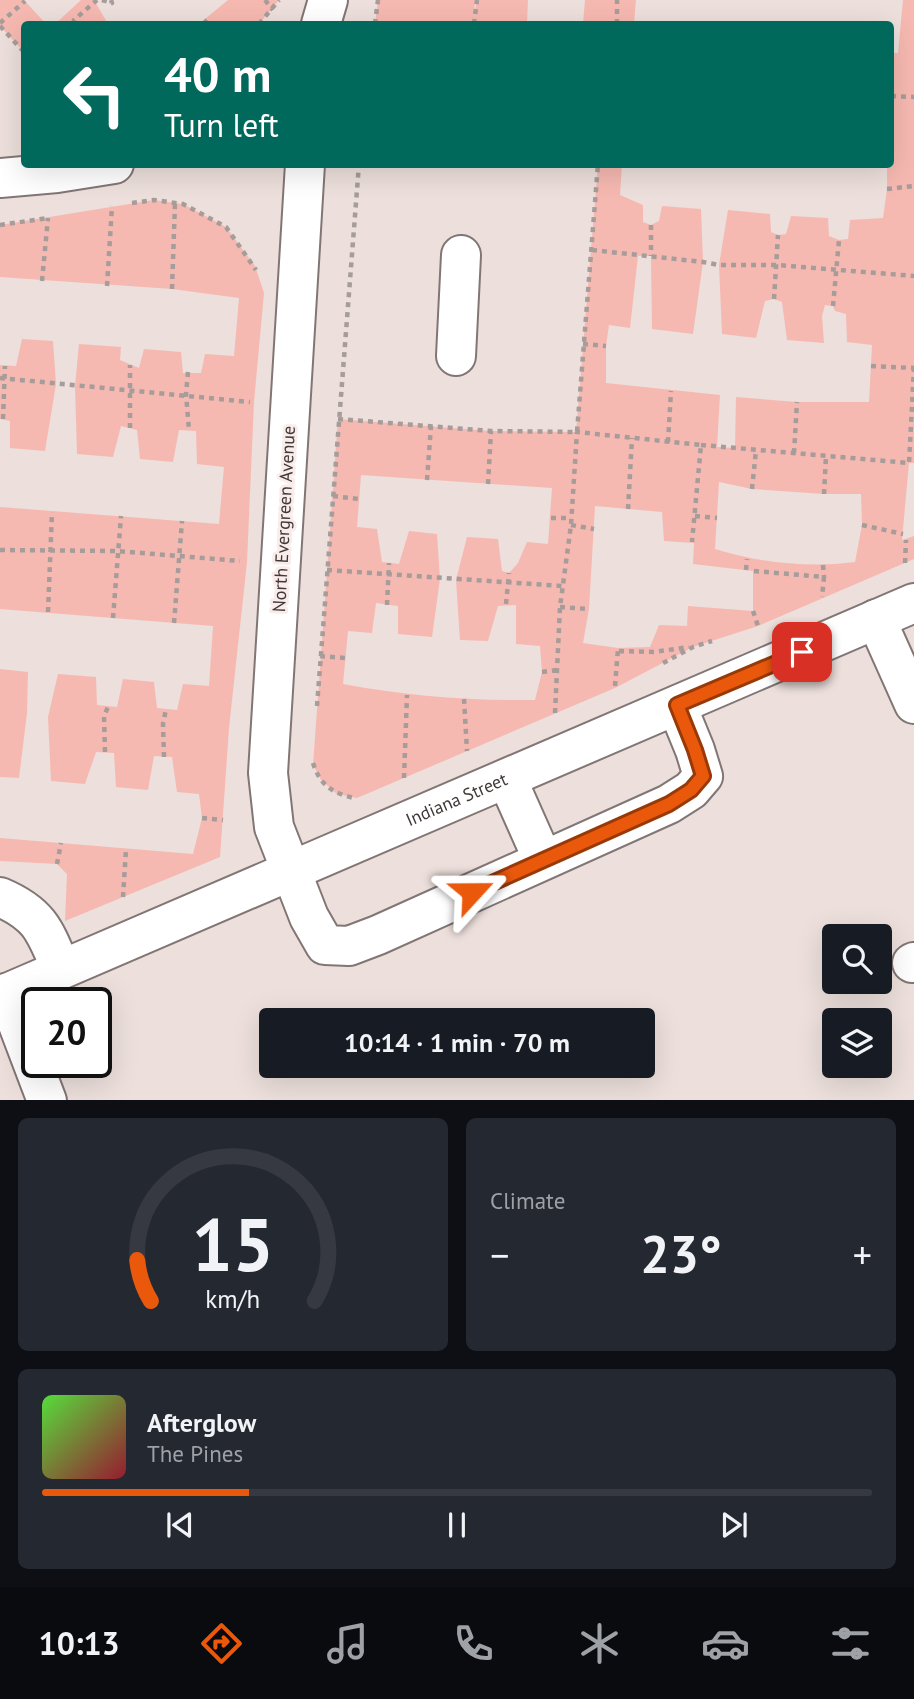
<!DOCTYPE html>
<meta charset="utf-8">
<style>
body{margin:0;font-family:"PT Sans",sans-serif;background:#242831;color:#f1f3f6;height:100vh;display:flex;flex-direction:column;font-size:26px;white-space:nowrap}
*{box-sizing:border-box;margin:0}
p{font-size:23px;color:#9ea1a6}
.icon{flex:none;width:38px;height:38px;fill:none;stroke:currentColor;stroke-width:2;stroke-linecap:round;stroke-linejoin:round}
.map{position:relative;height:1100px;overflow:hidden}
.side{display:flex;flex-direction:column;gap:18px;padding:18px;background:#0d0f14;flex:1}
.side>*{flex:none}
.banner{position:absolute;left:21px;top:21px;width:873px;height:147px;border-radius:7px;box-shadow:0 7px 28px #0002;background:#00695c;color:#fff;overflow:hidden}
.fabs{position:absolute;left:822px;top:924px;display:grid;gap:14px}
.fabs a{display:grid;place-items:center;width:70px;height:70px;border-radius:7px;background:#171b24;box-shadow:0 7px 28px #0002;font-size:35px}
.speed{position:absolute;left:21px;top:987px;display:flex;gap:14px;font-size:35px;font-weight:700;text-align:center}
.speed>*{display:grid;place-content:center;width:91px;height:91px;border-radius:50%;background:#171b24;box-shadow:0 7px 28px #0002;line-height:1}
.speed .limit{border:4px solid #111;border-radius:10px;background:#fff;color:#111}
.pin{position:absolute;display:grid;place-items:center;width:60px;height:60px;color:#fff;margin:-30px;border-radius:14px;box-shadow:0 4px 10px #0006}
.me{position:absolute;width:77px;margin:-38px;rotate:66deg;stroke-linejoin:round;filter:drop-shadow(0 0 5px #0008)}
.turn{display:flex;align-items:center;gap:24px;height:147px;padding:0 28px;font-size:32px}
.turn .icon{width:91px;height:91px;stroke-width:2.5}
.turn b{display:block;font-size:49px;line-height:60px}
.big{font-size:52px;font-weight:600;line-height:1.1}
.side .widget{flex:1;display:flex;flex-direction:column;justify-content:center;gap:10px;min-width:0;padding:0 24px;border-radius:10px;background:#242831}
.side .dial{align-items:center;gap:0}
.dial svg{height:182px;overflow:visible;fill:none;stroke:#363941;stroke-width:7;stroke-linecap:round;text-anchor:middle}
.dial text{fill:#f1f3f6;stroke:none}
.song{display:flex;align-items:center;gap:21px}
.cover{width:84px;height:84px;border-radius:10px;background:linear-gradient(135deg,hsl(110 70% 55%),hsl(350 70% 35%))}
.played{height:7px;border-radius:4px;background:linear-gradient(90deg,#ea580c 25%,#363941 25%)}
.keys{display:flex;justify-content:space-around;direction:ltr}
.heat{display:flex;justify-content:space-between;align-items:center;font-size:38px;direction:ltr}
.side .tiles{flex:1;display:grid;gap:18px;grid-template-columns:1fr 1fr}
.widget:last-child{grid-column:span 2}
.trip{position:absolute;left:259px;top:1008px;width:396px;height:70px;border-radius:7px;background:#171b24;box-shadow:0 7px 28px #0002;font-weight:600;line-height:70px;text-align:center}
.tab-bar{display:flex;height:112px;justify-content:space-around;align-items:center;background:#090b0e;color:#9ea1a6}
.tab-bar .icon{width:49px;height:49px}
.tab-bar .active{color:#ea580c}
.tab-bar b{font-size:32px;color:#f1f3f6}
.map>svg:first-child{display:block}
.green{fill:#f6b9b1;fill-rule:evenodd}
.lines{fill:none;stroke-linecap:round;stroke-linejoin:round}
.minor-casing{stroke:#827675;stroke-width:42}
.path{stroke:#a69c9a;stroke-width:4.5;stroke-dasharray:5 5;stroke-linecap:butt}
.minor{stroke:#fff;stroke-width:38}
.route-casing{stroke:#983908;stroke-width:18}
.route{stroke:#ea580c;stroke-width:12}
.labels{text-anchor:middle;stroke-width:6;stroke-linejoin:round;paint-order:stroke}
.street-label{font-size:18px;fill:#3f3938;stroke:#f9ecea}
</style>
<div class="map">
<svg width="914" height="1101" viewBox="0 0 914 1101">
<rect width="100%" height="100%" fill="#ecdfdc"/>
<path class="green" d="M0,0h24l22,24h-22v28l-24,-26z
M81,0h13l14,24h-53z
M228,0h51l-20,24h-60z
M378,0h97l-1,16 3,-16h51l-1,24h-152z
M585,0h51l-2,24h-51z
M903,0h11v463h-5l-7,77 12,-4v23l-156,67 -65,21 -78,41 -258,110 -20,-4 -16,-14 -8,-15 25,-346 153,12 85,1 22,-268 24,1 -2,30 23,10v17l8,3 8,-4 3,-15 39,3 2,53 -10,72 -41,-5 -1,-73h-13l-8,72 -21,-3 -3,21v37l114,12 -3,52 18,1 1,-51 61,5h72l3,-57 -25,-3 -1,-28 -11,-3 -2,-5 -8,-1 -3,11 2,27 -37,-3 -5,-38 -8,-3 -9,2 -9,37 -34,-4 -3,-69 9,-55 42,4 1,18 7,3 8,-1 5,-18 37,2 1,18 10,4 9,-1 2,-19 33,-2 4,-29v-24l4,-1v-111h7zM361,475l191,13 -4,56 -21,-2 -9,21 -9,10 -7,-2 -4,-32 -31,-2 -11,43 4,60 28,1 10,-35 18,-1v39l24,2 2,26 -7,28c-65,1 -128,-4 -192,-16l5,-53 24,2 4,-30 22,3v28l34,3 8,-58 -3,-45 -28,-3 -10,33 -17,-2 -5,-33 -20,-2zM719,482l33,7 72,5h37l1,31 -7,37c-46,6 -95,1 -140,-13zM595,506l67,6 2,29 30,2 -1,21 60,7v40l-65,-5 -1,20 -28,-1 -9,22 -32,1 -35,-5 6,-34z
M154,200l29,4 43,23 29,39 9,27 -10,109 -7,160 -18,166 -9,129 -155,64 2,-47 -10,-10 -57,-3v-23l193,16 9,-36 -3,-24 -22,-2 -5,-35 -18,-1 -6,34 -32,-3 -2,-34 -18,-1 -11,32 -34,-3 -3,-64 10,-43 38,3 1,28 20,2 6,-28 31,3 3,26 20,2 6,-26 26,2 4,-60 -213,-17v-102l219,17 5,-57 -27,-3 -1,-33 -17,-1 -6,32 -33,-3 -3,-29 -16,-4 -8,31 -36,-3 -2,-68 4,-42 42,3 -1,13 19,8 5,-19 37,3 2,21h18l4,-19 29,2 5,-58 -67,-9 -172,-12v-52z
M22,339l31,2 3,43 -11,67 -35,-3v-27l-10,-2v-54l16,1z
M0,669l28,3 -1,41 -8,65 -19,-1z"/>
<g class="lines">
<defs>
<g id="minor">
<path d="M321,24l7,-24"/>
<path d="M305,164l-37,609 6,54 35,90 16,28 24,1 29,-11 291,-131 22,-14 12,-14 -8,-26 -18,-44"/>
<path d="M0,178l57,-5 57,-9"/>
<path d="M456,356l5,-101"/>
<path d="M876,619l38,85"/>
<path d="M507,779l36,81"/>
<path d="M0,897c40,17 45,34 61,72"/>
<path d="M912,963l2,-1"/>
<path d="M6,993l41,108"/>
<path id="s1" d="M0,996l914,-393"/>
</g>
</defs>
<use href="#minor" class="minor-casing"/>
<path class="path" d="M102,0l10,3 -1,-3
M265,0l8,10
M204,20l4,4
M0,23l25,-22
M73,24l1,-4 23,-20
M259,24l20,-24
M375,24l3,-24
M474,24l3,-24
M617,24v-24
M0,26l24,26
M891,96l23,1
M887,189l27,-3
M132,203l22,-3 29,4 43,23 30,43
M0,225l48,-7
M651,225v31
M592,250l111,12 16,3h58l137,11
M42,281l6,-63
M107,286l5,-80
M172,289l3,-86
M774,299l4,-64
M833,306l6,-66
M583,344l23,2
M871,366l43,2
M188,372l-2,22 3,36
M0,378l250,24
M3,419l2,-53
M338,419l153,12 86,1 21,-268
M130,428v-63
M668,442l3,-51
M701,445l208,18 5,-96
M794,453l3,-51
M427,480l4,-54
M488,484l3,-53
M752,489l4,-39
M824,494l2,-38
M333,496l26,3
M628,509l4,-71
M695,516l22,2
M551,518h20
M571,525l23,4
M862,525l41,9
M0,550l117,1 123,10
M905,563l1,-23
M823,565l1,12
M327,570l235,16
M746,570l1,-11
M754,571l70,6 -2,20
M506,604l3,-31
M387,605l2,-42
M560,607l29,2
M753,611l5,15
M48,612l4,-100
M113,618l8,-102
M174,623l8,-102
M619,651l35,1 35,-5
M320,656l25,2
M663,663l30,-16 19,-6
M542,672l15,-2
M615,686l3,-37
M464,699l3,52
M317,706l42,-542
M555,713l5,-106 11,-82 6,-93 124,13 -9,97
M105,752l-1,-36 4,-9
M164,757l-1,-33 3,-15
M313,763c7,22 19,30 41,35
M404,778l3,-83
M202,818l21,2
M57,864l4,-21
M123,897l3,-48"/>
<use href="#minor" class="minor"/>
</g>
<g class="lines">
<defs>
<path id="route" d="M472,892l197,-88 22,-14 12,-14 -8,-26 -18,-45 125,-53"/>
</defs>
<use href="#route" class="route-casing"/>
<use href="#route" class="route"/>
</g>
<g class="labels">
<g class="street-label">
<text transform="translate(284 519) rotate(-87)" y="6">North Evergreen Avenue</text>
<text dy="6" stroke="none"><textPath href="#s1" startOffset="497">Indiana Street</textPath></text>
</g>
</g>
</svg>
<div class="fabs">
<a><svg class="icon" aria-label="search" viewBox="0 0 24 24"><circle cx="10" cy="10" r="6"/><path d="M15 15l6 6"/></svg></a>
<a><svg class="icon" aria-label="layers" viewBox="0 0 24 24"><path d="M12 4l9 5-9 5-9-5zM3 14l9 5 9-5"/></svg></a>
</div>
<div class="speed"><div class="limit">20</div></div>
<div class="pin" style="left:802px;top:652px;background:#d93025"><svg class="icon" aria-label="arrive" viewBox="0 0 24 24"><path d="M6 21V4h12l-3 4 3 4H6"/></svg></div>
<svg class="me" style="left:472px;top:892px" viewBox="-20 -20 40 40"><path d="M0-17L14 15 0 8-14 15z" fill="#ea580c" stroke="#fff" stroke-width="4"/></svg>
<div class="trip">10:14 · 1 min · 70 m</div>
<div class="banner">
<div class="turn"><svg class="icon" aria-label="left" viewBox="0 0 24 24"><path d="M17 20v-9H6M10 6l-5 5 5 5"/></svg><div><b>40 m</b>Turn left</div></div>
</div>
</div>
<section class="side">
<div class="tiles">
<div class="widget dial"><svg viewBox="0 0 100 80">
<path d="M14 69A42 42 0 1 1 86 69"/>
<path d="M14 69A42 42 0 0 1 8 51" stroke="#ea580c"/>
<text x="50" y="56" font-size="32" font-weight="700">15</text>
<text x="50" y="72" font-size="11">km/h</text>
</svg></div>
<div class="widget"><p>Climate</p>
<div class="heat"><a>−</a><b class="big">23°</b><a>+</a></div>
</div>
<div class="widget">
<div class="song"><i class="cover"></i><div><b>Afterglow</b><p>The Pines</p></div></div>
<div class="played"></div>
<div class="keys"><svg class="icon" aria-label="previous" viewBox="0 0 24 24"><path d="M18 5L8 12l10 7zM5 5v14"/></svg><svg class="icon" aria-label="pause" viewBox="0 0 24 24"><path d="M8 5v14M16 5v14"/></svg><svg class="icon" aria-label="next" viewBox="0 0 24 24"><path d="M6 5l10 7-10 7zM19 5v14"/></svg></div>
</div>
</div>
</section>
<nav class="tab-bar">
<b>10:13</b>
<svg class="icon active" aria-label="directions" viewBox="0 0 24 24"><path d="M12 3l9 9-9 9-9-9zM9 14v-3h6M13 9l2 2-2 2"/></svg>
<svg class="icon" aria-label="music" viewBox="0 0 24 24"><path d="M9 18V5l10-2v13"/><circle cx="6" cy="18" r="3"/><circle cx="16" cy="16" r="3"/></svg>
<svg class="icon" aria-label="phone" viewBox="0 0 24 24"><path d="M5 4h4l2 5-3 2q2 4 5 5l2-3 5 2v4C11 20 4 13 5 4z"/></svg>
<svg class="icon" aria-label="climate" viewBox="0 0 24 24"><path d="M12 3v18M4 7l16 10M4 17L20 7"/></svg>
<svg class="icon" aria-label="car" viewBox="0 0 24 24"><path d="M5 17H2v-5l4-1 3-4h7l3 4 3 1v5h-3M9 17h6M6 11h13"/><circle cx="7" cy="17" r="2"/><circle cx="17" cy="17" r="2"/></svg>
<svg class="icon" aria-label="filters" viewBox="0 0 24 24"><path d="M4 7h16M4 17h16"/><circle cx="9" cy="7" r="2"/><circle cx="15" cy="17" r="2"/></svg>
</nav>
